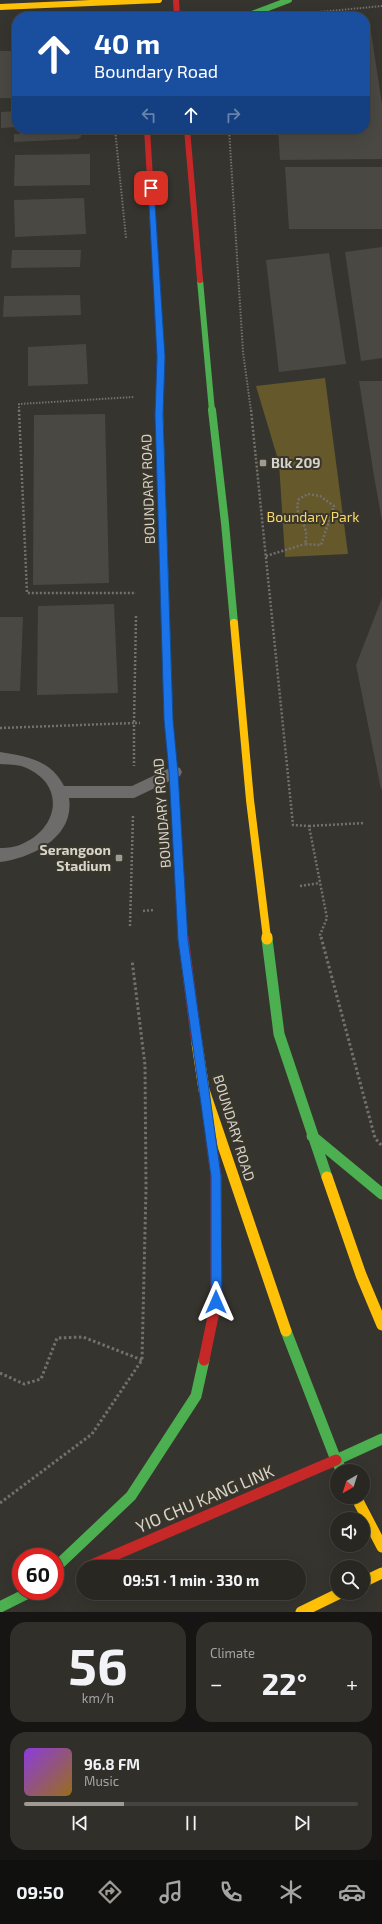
<!DOCTYPE html>
<meta charset="utf-8">
<style>
body{margin:0;font-family:"Exo 2",sans-serif;background:#302f2a;color:#f1f3f6;height:100vh;display:flex;flex-direction:column;font-size:15px;white-space:nowrap}
*{box-sizing:border-box;margin:0}
p{font-size:13px;color:#a5a5a5}
.icon{flex:none;width:22px;height:22px;fill:none;stroke:currentColor;stroke-width:2;stroke-linecap:round;stroke-linejoin:round}
.map{position:relative;height:1612px;overflow:hidden}
.details{display:flex;flex-direction:column;gap:10px;padding:10px;background:#161513;flex:1}
.details>*{flex:none}
.top-card{position:absolute;left:12px;top:12px;width:358px;height:122px;border-radius:16px;box-shadow:0 4px 16px #0002,0 0 0 1px #444440;background:#1a4fa0;color:#fff;overflow:hidden}
.needle{width:26px;rotate:219deg}
.controls{position:absolute;left:330px;top:1464px;display:grid;gap:8px}
.controls a{display:grid;place-items:center;width:40px;height:40px;border-radius:50%;background:#282722;box-shadow:0 4px 16px #0002,0 0 0 1px #444440;font-size:20px}
.speed{position:absolute;left:12px;top:1548px;display:flex;gap:8px;font-size:20px;font-weight:700;text-align:center}
.speed>*{display:grid;place-content:center;width:52px;height:52px;border-radius:50%;background:#282722;box-shadow:0 4px 16px #0002,0 0 0 1px #444440;line-height:1}
.speed .limit{border:6px solid #d22;background:#fff;color:#111}
.pin{position:absolute;display:grid;place-items:center;width:34px;height:34px;color:#fff;margin:-17px;border-radius:8px;box-shadow:0 2px 6px #0006}
.me{position:absolute;width:44px;margin:-22px;rotate:0deg;stroke-linejoin:round;filter:drop-shadow(0 0 3px #0008)}
.turn{display:flex;align-items:center;gap:14px;height:84px;padding:0 16px;font-size:18px}
.turn .icon{width:52px;height:52px;stroke-width:2.5}
.turn b{display:block;font-size:28px;line-height:34px}
.lanes{display:flex;align-items:center;height:38px;padding:0 16px;background:#0003;justify-content:center;gap:20px;direction:ltr}
.lanes .off{opacity:.35}
.big{font-size:30px;font-weight:700;line-height:1.1}
.details .tile{flex:1;display:flex;flex-direction:column;justify-content:center;gap:6px;min-width:0;padding:0 14px;border-radius:16px;background:#302f2a}
.details .dial{align-items:center;gap:0}
.dial b{font-size:52px;line-height:1}
.song{display:flex;align-items:center;gap:12px}
.cover{width:48px;height:48px;border-radius:6px;background:linear-gradient(135deg,hsl(270 70% 55%),hsl(40 70% 35%))}
.played{height:4px;border-radius:2px;background:linear-gradient(90deg,#9d9b94 30%,#444440 30%)}
.keys{display:flex;justify-content:space-around;direction:ltr}
.heat{display:flex;justify-content:space-between;align-items:center;font-size:22px;direction:ltr}
.details .tiles{flex:1;display:grid;gap:10px;grid-template-columns:1fr 1fr}
.tile:last-child{grid-column:span 2}
.trip{position:absolute;left:76px;top:1560px;width:230px;height:40px;border-radius:20px;background:#282722;box-shadow:0 4px 16px #0002,0 0 0 1px #444440;font-weight:700;line-height:40px;text-align:center}
.dock{display:flex;height:64px;justify-content:space-around;align-items:center;background:#10100e;color:#a5a5a5}
.dock .icon{width:28px;height:28px}
.dock .on{color:#9d9b94}
.dock b{font-size:18px;color:#f1f3f6}
.map>svg:first-child{display:block}
.green{fill:#65582b}
.building{fill:#4a4843}
.lines{fill:none;stroke-linecap:round;stroke-linejoin:round}
.path-far2{stroke:#72716e;stroke-width:2;stroke-dasharray:1.5 1.5;stroke-linecap:butt}
.path-far1{stroke:#72716e;stroke-width:2.5;stroke-dasharray:2 2;stroke-linecap:butt}
.path{stroke:#72716e;stroke-width:3;stroke-dasharray:2.5 2.5;stroke-linecap:butt}
.lane{fill:#6d6c6a;fill-rule:evenodd}
.fast-far2{stroke:#4caf50;stroke-width:6}
.fast-far1{stroke:#4caf50;stroke-width:8}
.fast{stroke:#4caf50;stroke-width:11}
.slow-far2{stroke:#ffc107;stroke-width:6}
.slow-far1{stroke:#ffc107;stroke-width:8}
.slow{stroke:#ffc107;stroke-width:11}
.jam-far2{stroke:#c62828;stroke-width:6}
.jam-far1{stroke:#c62828;stroke-width:8}
.jam{stroke:#c62828;stroke-width:11}
.route{fill:#1a73e8;stroke:#114b97}
.poi-dot{fill:#9d9b94;stroke:#3a362a;stroke-width:1.5}
.labels{text-anchor:middle;stroke-width:4;stroke-linejoin:round;paint-order:stroke}
.poi-label{font-size:14px;font-weight:bold;fill:#d5d3cb;stroke:#3a362a;text-anchor:start}
.street-label{font-size:14px;fill:#d5d3cb;stroke:#3a362a}
.park-label{font-size:14px;fill:#f7d86c;stroke:#3a362a}
.near-street-label{font-size:17px;fill:#d5d3cb;stroke:#3a362a}
</style>
<div class="map">
<svg width="382" height="1612" viewBox="0 0 382 1612">
<rect width="100%" height="100%" fill="#36342e"/>
<path class="green" d="M325,378l23,176 -63,3 -6,-94 -23,-77z"/>
<path class="building" d="M365,32h6l11,72v55l-102,1 -2,-31h87z
M0,51h17v47h-17z
M17,111v16l-16,1v-16z
M20,129h71v2l-10,1v5l-3,2 -64,3v-8h6z
M90,154v31l-76,1 1,-31z
M285,167h97v62h-93z
M84,198l2,36 -71,3 -1,-37z
M382,247v111l-21,3 -16,-109z
M12,250h69l-1,17 -69,1z
M329,253l17,111 -67,8 -13,-112z
M80,295l1,20 -78,2 1,-21z
M86,344l2,40 -60,2v-39z
M359,381h23v140l-8,-45z
M105,414l4,169 -76,2 1,-170z
M382,598v191h-1l-25,-124z
M114,604l4,89 -81,2 1,-89z
M0,617h23l-3,74h-20z"/>
<g class="lines">
<path class="path-far2" d="M201,13l21,-1
M309,13l73,-7
M115,129l11,109
M229,129l14,223 8,59
M19,411v-7l115,-7"/>
<path class="path-far1" d="M19,410l8,183h109
M251,410l42,415 16,1 18,92 -7,17 1,3
M308,494l12,2 14,10 -13,39 -16,-1c6,-22 -13,-25 -6,-45z
M266,556l39,-12
M136,616l-2,107h6
M0,728l134,-5v43
M309,826l56,-3
M300,886l20,-3
M143,911l10,-1
M130,926l3,-111"/>
<path class="path" d="M321,937l54,201 7,8
M0,1373l24,11 17,-5 16,-41 26,-1 59,23
M0,1503l92,-69 50,-74 4,-172 -1,-123 -13,-105"/>
<path class="lane" d="M0,752c26,4 51,8 64,34h68l42,-20 6,2 2,4 -2,4 -46,22h-65c6,39 -37,60 -69,64v-14c8,0 17,-1 24,-5 36,-17 41,-60 0,-76 -7,-3 -16,-2 -24,-3z"/>
<path class="fast-far2" d="M244,17l45,-17
M200,280l12,131
M159,407v4"/>
<path class="fast-far1" d="M159,410l10,310 7,94
M212,410l13,113 9,100"/>
<path class="fast" d="M267,939l12,95 48,143
M312,1136l70,58
M286,1331l50,129 6,11
M336,1460l46,-21
M55,1568l76,-72 65,-100 8,-36
M0,1607l32,-16"/>
<path class="slow-far2" d="M0,7l159,-7"/>
<path class="slow-far1" d="M234,623l16,177 17,138"/>
<path class="slow" d="M267,937v2
M197,1043l7,47 82,241
M327,1177l34,98 21,50
M356,1497l26,50
M363,1582l19,-9
M301,1612l39,-19"/>
<path class="jam-far2" d="M176,0l1,17
M147,129l14,228 -2,50
M187,129l13,151"/>
<path class="jam-far1" d="M176,814l7,124"/>
<path class="jam" d="M183,937l14,106
M204,1360l12,-58v-126l-5,-36
M87,1567l249,-107"/>
</g>
<path class="route" d="M148,186l6,2 11,169 -2,58 10,305 5,52 10,168 33,236 1,126 -2,4 -4,1 -4,-1 -1,-4v-126l-33,-236 -9,-168 -5,-52 -9,-305 2,-58z"/>
<g class="poi-dot">
<rect x="259" y="459" width="8" height="8" rx="2"/>
<rect x="115" y="854" width="8" height="8" rx="2"/>
</g>
<g class="labels">
<g class="poi-label">
<text x="271" y="468">Blk 209</text>
<text x="111" y="855" text-anchor="end">Serangoon<tspan x="111" dy="16">Stadium</tspan></text>
</g>
<g class="street-label">
<text transform="translate(148 489) rotate(-92)" y="5">BOUNDARY ROAD</text>
<text transform="translate(162 813) rotate(-94)" y="5">BOUNDARY ROAD</text>
<text transform="translate(234 1128) rotate(73)" y="5">BOUNDARY ROAD</text>
</g>
<g class="park-label">
<text x="313" y="522">Boundary Park</text>
</g>
<g class="near-street-label">
<text transform="translate(205 1499) rotate(-23)" y="6">YIO CHU KANG LINK</text>
</g>
</g>
</svg>
<div class="controls">
<a><svg class="needle" viewBox="-14 -14 28 28"><path d="M0-13l5 13h-10z" fill="#e53935"/><path d="M0 13l5-13h-10z" fill="#a5a5a5"/></svg></a>
<a><svg class="icon" aria-label="sound" viewBox="0 0 24 24"><path d="M4 9h4l5-4v14l-5-4H4zM17 9q2 3 0 6"/></svg></a>
<a><svg class="icon" aria-label="search" viewBox="0 0 24 24"><circle cx="10" cy="10" r="6"/><path d="M15 15l6 6"/></svg></a>
</div>
<div class="speed"><div class="limit">60</div></div>
<div class="pin" style="left:151px;top:188px;background:#d93025"><svg class="icon" aria-label="arrive" viewBox="0 0 24 24"><path d="M6 21V4h12l-3 4 3 4H6"/></svg></div>
<svg class="me" style="left:216px;top:1302px" viewBox="-20 -20 40 40"><path d="M0-17L14 15 0 8-14 15z" fill="#1a73e8" stroke="#fff" stroke-width="4"/></svg>
<div class="trip">09:51 · 1 min · 330 m</div>
<div class="top-card">
<div class="turn"><svg class="icon" aria-label="ahead" viewBox="0 0 24 24"><path d="M12 20V5M6 11l6-6 6 6"/></svg><div><b>40 m</b>Boundary Road</div></div>
<div class="lanes"><svg class="icon off" aria-label="left" viewBox="0 0 24 24"><path d="M17 20v-9H6M10 6l-5 5 5 5"/></svg><svg class="icon" aria-label="ahead" viewBox="0 0 24 24"><path d="M12 20V5M6 11l6-6 6 6"/></svg><svg class="icon off" aria-label="right" viewBox="0 0 24 24"><path d="M7 20v-9h11M14 6l5 5-5 5"/></svg></div>
</div>
</div>
<section class="details">
<div class="tiles">
<div class="tile dial"><b>56</b><p>km/h</p></div>
<div class="tile"><p>Climate</p>
<div class="heat"><a>−</a><b class="big">22°</b><a>+</a></div>
</div>
<div class="tile">
<div class="song"><i class="cover"></i><div><b>96.8 FM</b><p>Music</p></div></div>
<div class="played"></div>
<div class="keys"><svg class="icon" aria-label="previous" viewBox="0 0 24 24"><path d="M18 5L8 12l10 7zM5 5v14"/></svg><svg class="icon" aria-label="pause" viewBox="0 0 24 24"><path d="M8 5v14M16 5v14"/></svg><svg class="icon" aria-label="next" viewBox="0 0 24 24"><path d="M6 5l10 7-10 7zM19 5v14"/></svg></div>
</div>
</div>
</section>
<nav class="dock">
<b>09:50</b>
<svg class="icon on" aria-label="directions" viewBox="0 0 24 24"><path d="M12 3l9 9-9 9-9-9zM9 14v-3h6M13 9l2 2-2 2"/></svg>
<svg class="icon" aria-label="music" viewBox="0 0 24 24"><path d="M9 18V5l10-2v13"/><circle cx="6" cy="18" r="3"/><circle cx="16" cy="16" r="3"/></svg>
<svg class="icon" aria-label="phone" viewBox="0 0 24 24"><path d="M5 4h4l2 5-3 2q2 4 5 5l2-3 5 2v4C11 20 4 13 5 4z"/></svg>
<svg class="icon" aria-label="climate" viewBox="0 0 24 24"><path d="M12 3v18M4 7l16 10M4 17L20 7"/></svg>
<svg class="icon" aria-label="car" viewBox="0 0 24 24"><path d="M5 17H2v-5l4-1 3-4h7l3 4 3 1v5h-3M9 17h6M6 11h13"/><circle cx="7" cy="17" r="2"/><circle cx="17" cy="17" r="2"/></svg>
</nav>
